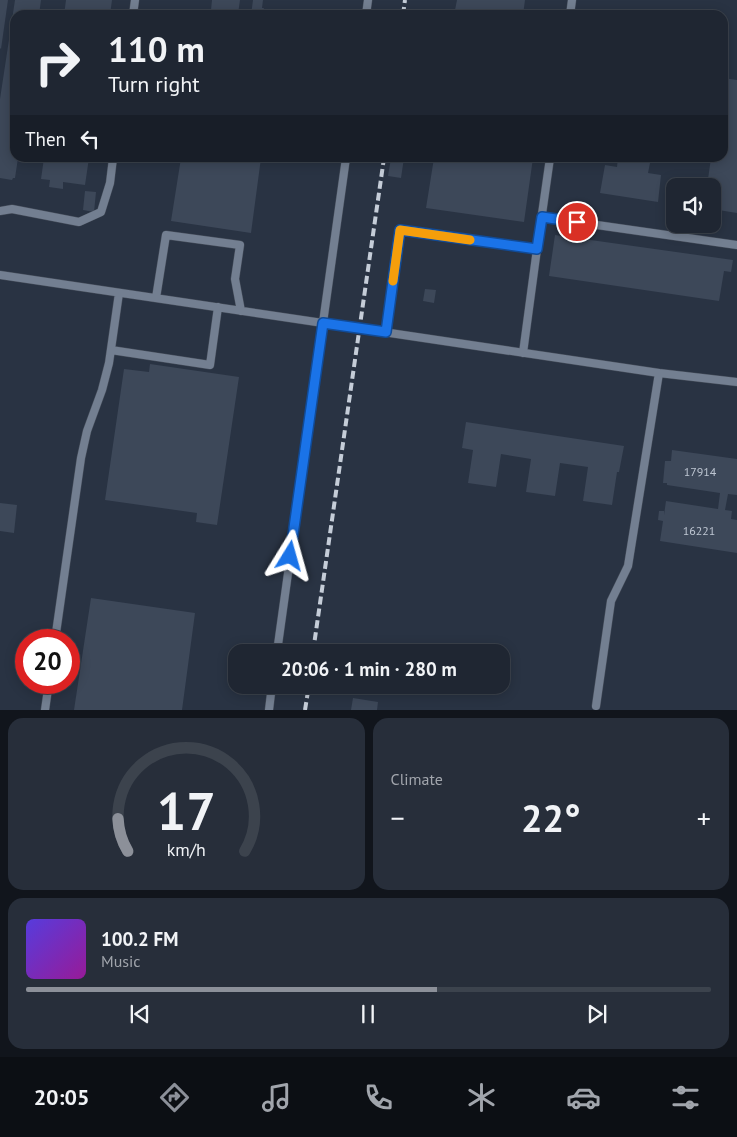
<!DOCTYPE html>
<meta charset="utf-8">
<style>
body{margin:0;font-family:"PT Sans",sans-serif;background:#272e3a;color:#f1f3f6;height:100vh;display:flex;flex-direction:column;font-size:19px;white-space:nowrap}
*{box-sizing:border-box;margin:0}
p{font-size:16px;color:#a1a5ac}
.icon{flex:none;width:28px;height:28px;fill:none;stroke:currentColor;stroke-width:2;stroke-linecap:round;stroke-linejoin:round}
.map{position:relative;height:710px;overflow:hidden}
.details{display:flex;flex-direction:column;gap:8px;padding:8px;background:#11151c;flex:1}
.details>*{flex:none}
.banner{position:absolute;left:10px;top:10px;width:718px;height:152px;border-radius:15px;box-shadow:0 2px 12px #0003,0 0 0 1px #3c434d;background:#1f2632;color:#f1f3f6;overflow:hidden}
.controls{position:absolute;left:666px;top:178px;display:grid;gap:10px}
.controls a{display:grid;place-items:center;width:55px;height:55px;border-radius:10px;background:#1f2632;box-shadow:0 2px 12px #0003,0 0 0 1px #3c434d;font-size:25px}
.speed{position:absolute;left:15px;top:629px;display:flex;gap:10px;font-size:25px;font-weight:700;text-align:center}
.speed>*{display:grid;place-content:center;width:65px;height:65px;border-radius:50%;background:#1f2632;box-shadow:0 2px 12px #0003,0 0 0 1px #3c434d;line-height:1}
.speed .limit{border:8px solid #d22;background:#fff;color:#111}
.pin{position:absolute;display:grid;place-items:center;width:42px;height:42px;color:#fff;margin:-21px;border:2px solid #fff;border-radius:50%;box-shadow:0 1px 5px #0007}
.me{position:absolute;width:55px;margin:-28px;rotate:8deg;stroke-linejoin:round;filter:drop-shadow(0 0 4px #0008)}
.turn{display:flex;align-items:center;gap:18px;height:105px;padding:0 15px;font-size:22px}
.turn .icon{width:65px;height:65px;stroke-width:2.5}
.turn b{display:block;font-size:35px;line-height:42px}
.then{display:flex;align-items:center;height:48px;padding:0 15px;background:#0003;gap:10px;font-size:19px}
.big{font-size:38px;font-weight:600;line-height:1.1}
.details .tile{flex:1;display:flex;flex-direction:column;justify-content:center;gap:8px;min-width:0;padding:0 18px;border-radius:15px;background:#272e3a}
.details .dial{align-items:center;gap:0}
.dial svg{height:130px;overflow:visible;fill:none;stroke:#3c434d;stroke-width:7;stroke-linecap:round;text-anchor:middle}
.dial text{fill:#f1f3f6;stroke:none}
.song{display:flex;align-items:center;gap:15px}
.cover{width:60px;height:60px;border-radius:8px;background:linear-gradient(135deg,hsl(250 70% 55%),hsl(300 70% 35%))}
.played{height:5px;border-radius:2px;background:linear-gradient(90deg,#8c9099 60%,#3c434d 60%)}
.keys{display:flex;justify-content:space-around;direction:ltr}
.heat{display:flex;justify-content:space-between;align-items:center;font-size:28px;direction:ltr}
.details .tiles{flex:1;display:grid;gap:8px;grid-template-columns:1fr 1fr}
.tile:last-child{grid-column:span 2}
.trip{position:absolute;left:228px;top:644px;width:282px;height:50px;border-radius:15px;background:#1f2632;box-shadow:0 2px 12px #0003,0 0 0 1px #3c434d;font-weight:600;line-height:50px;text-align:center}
.dock{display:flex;height:80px;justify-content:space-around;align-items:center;background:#0c0f14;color:#a1a5ac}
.dock .icon{width:35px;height:35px}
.dock .current{color:#8c9099}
.dock b{font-size:22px;color:#f1f3f6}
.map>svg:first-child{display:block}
.building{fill:#3d4859}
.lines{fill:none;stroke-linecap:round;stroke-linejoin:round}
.service-casing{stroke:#464e5b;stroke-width:9}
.service{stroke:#737f91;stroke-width:8}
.rail{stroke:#c5cdd8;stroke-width:4;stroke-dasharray:8 4;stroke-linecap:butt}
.route-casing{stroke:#114b97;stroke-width:12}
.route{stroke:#1a73e8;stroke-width:9}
.slow{stroke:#f59e0b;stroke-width:9}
.labels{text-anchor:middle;stroke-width:5;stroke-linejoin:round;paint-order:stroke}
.number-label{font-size:12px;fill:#bec6d2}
</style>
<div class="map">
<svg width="737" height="710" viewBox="0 0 737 710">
<rect width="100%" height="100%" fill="#293343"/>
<path class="building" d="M0,0h8l-7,49 -1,-1z
M15,0h26l-2,15h-24v143h3l-3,20h-2l-1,2 -12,-2v-79z
M66,0h46l-2,15h-46z
M212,0h28l-2,14 -27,-4z
M253,0h10l-1,8h2l-3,7h-10z
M457,0h68l-2,15h-69z
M723,78l14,2v133l-25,-4v-23h-5l4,-28h11z
M44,158h45l-4,27 -22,-3v7l-14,-2 1,-7 -9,-1z
M181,158h80l-10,75 -80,-12z
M391,158h13l-3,20 -13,-2z
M434,158h99l-9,64 -98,-14z
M618,158h33l-3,15 13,2 -3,27 -58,-9 5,-28 12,2z
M85,191l11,1 -2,20 -11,-2z
M555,235l178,25 -2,12 -7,-1 -5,30 -170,-25z
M425,289l11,1 -2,13 -11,-2z
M150,364l89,13 -22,148 -21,-3 1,-9 -92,-13 19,-131 25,3z
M466,422l158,24 -5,26h-2l-5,33 -29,-4 5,-34 -28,-4 -5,33 -29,-4 5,-33 -30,-5 -5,33 -28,-4 5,-33 -11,-2z
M672,450l65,9v36l-9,-1 -3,16 7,1 -1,8 6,1v33l-77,-12 3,-20 -5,-1 1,-9h5v4l2,-14 52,8 2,-16 -53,-8v-2h-4l2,-22h6z
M0,503l17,2 -3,28 -14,-2z
M91,598l104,15 -13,97h-108z
M353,698l25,4 -1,8h-26z"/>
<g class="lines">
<defs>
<path id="service" d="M133,15l2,-15
M366,15l2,-15
M570,15l2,-15
M0,211l12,-2 67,13 22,-10 9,-29 3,-25
M541,217l196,28
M537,249l13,-91
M0,275l659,98 78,9
M156,298l10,-63 74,10 -5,34 6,32
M386,332l14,-102 137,19 -14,104
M111,350l99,15 8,-58
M55,640l26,-182 6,-27 15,-41 7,-27 10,-70
M277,652l69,-494
M596,706l15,-105 17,-35 31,-193
M45,710l4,-28
M269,710l3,-25"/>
</defs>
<use href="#service" class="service-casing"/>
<use href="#service" class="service"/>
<path class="rail" d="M403,15l2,-15
M313,652l71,-494
M305,710l4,-25"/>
</g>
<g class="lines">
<defs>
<path id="route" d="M290,556l33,-233 63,9 14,-102 137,19 5,-32 35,5"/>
</defs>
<use href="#route" class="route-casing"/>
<use href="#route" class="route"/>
<path class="slow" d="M393,281l7,-51 70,10"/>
</g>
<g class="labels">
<g class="number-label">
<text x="700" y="476">17914</text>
<text x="699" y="535">16221</text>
</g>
</g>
</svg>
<div class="controls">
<a><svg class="icon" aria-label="sound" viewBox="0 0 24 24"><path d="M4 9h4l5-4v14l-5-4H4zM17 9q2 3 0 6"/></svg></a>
</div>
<div class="speed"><div class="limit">20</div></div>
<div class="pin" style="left:577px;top:222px;background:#d93025"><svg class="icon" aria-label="arrive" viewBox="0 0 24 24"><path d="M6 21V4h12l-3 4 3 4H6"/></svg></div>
<svg class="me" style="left:290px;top:556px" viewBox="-20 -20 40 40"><path d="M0-17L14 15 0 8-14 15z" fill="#1a73e8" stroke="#fff" stroke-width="4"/></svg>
<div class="trip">20:06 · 1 min · 280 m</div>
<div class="banner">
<div class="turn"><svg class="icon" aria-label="right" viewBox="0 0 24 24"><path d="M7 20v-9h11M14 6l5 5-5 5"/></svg><div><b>110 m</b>Turn right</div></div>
<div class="then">Then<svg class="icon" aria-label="left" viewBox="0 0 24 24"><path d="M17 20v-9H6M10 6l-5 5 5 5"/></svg></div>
</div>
</div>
<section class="details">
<div class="tiles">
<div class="tile dial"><svg viewBox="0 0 100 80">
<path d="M14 69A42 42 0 1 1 86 69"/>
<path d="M14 69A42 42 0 0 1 8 49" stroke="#8c9099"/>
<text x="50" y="56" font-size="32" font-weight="700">17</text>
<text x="50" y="72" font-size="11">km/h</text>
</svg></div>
<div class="tile"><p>Climate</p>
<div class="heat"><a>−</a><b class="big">22°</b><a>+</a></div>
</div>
<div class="tile">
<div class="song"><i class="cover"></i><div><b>100.2 FM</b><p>Music</p></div></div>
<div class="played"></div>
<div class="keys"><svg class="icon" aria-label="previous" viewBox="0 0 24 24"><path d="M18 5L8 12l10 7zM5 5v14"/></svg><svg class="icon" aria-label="pause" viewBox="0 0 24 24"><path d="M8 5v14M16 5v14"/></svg><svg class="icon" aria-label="next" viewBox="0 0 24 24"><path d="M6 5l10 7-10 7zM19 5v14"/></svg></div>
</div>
</div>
</section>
<nav class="dock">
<b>20:05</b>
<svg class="icon current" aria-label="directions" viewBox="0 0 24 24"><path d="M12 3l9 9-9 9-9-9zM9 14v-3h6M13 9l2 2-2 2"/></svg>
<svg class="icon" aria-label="music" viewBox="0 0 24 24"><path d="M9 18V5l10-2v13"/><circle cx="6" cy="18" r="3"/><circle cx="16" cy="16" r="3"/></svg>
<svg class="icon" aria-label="phone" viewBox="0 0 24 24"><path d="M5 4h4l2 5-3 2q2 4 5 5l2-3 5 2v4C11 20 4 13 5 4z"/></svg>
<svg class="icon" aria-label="climate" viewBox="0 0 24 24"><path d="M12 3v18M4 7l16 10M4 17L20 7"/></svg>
<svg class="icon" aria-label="car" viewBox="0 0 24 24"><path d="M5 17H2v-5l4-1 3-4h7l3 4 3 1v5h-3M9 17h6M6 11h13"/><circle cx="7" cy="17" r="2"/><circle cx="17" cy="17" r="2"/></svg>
<svg class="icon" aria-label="filters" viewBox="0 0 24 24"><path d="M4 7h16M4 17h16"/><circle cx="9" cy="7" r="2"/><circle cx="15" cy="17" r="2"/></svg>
</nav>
